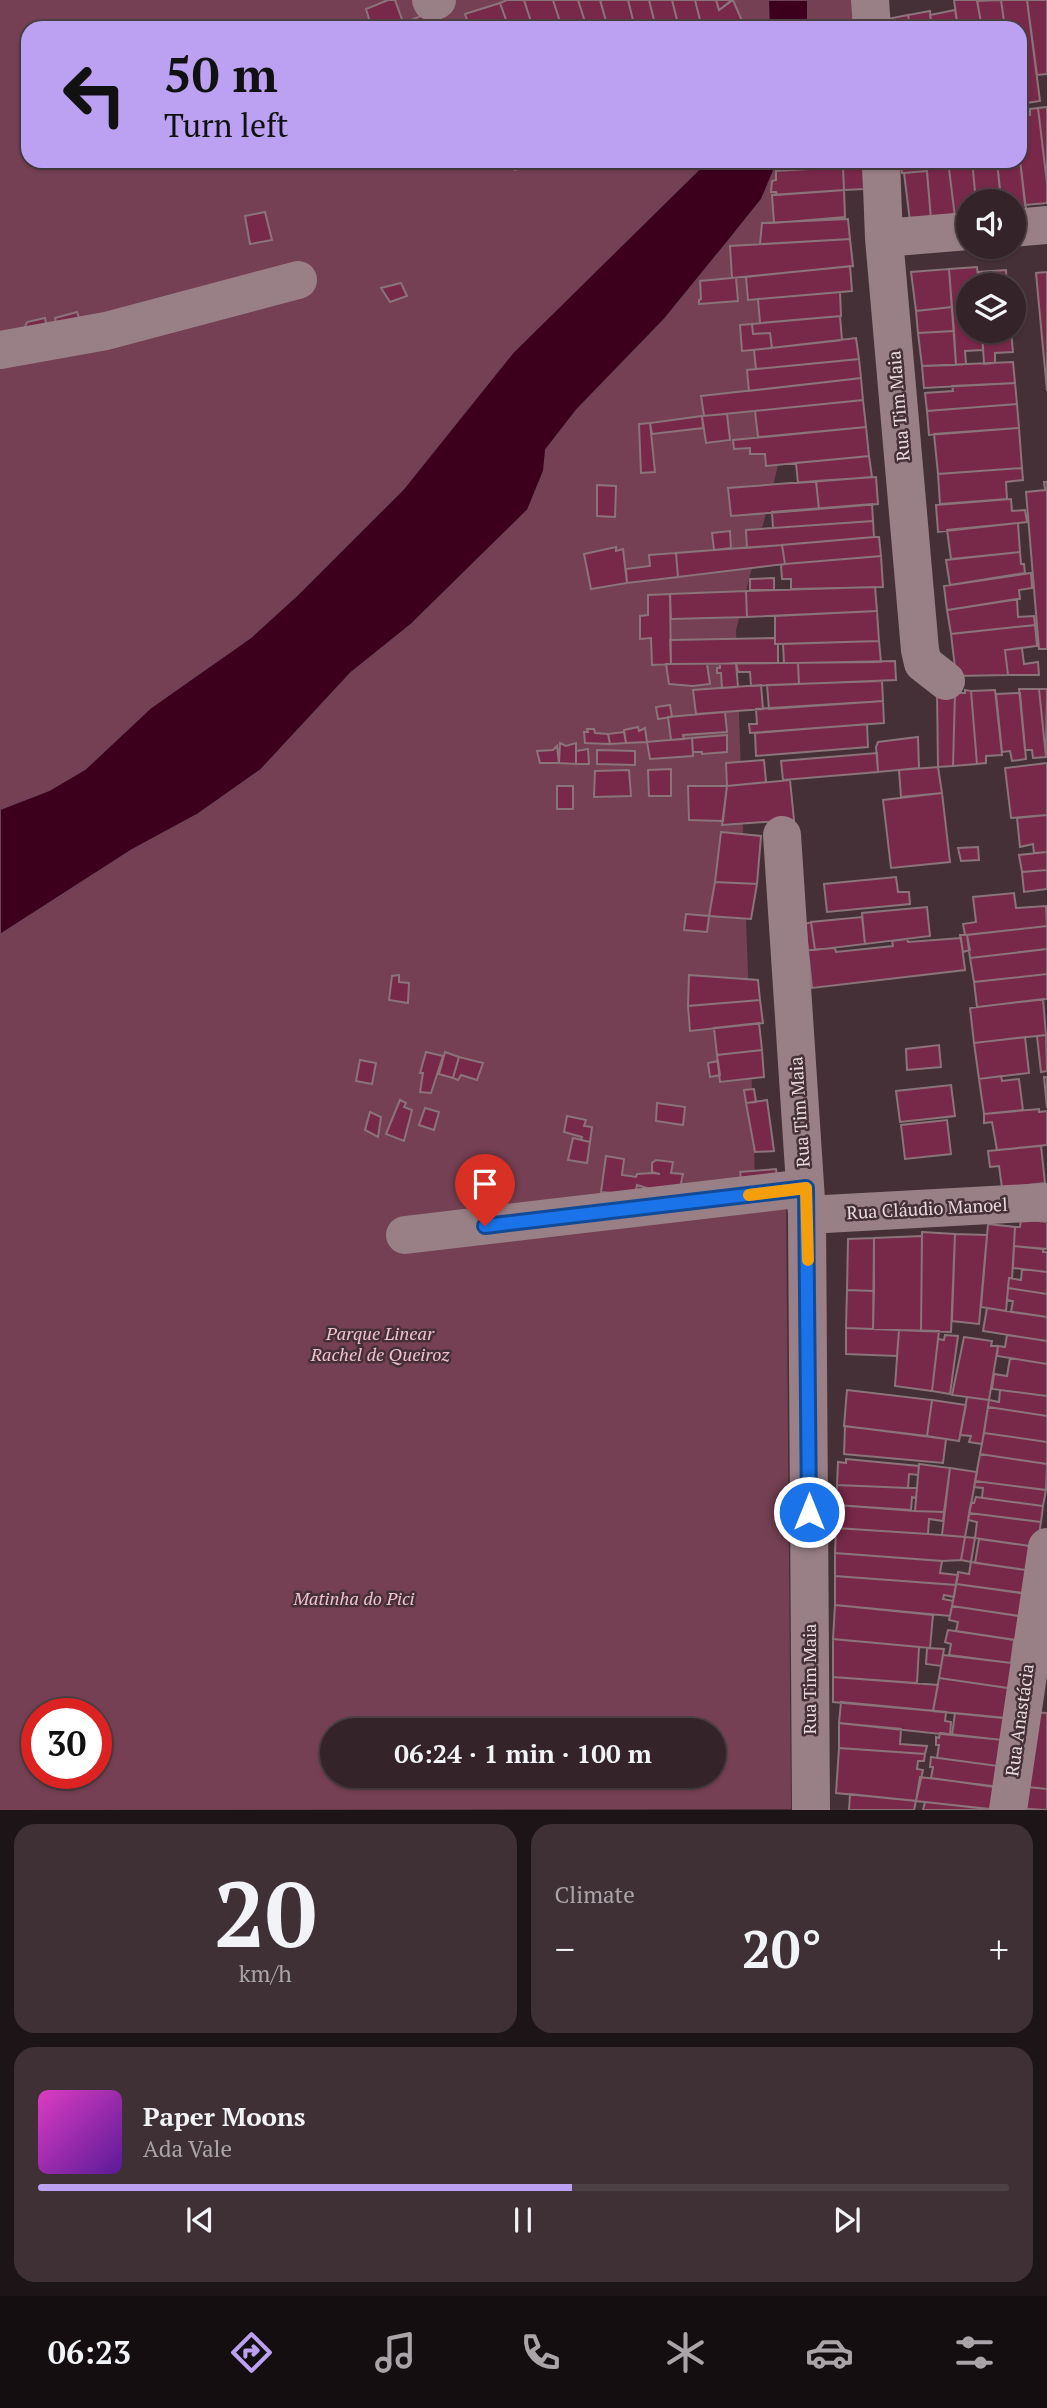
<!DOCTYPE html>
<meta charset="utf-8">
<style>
body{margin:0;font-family:"PT Serif",serif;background:#3f3035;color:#f1f3f6;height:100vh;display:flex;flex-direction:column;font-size:26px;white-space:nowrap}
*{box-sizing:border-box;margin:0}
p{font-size:23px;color:#a9a4a8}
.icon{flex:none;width:38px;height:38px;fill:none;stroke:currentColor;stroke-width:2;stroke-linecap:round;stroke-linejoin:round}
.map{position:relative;height:1810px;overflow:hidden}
.details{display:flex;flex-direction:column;gap:14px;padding:14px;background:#1d1417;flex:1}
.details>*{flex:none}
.guide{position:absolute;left:21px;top:21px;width:1006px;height:147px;border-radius:21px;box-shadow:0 2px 5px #0004,0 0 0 2px #4e4146;background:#bca0f2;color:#111;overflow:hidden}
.tools{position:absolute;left:956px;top:189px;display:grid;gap:14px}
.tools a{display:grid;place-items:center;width:70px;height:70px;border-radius:50%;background:#342429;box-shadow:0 2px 5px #0004,0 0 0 2px #4e4146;font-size:35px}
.speed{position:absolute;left:21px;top:1698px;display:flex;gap:14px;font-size:35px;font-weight:700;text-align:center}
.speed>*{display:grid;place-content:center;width:91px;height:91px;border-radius:50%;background:#342429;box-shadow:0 2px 5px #0004,0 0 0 2px #4e4146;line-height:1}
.speed .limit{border:10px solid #d22;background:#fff;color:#111}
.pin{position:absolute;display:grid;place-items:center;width:60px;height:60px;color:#fff;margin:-72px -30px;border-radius:50% 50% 50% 0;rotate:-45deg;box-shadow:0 0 7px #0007}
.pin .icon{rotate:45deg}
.me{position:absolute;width:77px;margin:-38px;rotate:0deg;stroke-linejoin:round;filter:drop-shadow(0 0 5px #0008)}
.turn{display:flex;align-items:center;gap:24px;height:147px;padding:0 28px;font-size:32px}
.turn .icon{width:91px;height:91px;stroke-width:2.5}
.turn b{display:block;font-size:49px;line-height:60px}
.big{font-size:52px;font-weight:700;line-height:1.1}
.details .widget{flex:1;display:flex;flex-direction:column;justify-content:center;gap:10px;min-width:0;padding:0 24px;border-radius:21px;background:#3f3035}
.details .dial{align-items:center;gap:0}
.dial b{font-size:91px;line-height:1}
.song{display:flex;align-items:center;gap:21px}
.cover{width:84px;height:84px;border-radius:10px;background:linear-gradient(135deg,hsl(310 70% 55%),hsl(270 70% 35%))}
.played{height:7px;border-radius:4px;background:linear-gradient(90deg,#bca0f2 55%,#4e4146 55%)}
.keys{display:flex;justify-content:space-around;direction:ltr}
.heat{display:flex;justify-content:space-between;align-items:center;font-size:38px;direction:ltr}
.details .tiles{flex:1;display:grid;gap:14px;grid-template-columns:1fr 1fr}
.widget:last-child{grid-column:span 2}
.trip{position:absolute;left:320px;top:1718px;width:406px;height:70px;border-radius:35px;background:#342429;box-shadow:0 2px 5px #0004,0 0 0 2px #4e4146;font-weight:700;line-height:70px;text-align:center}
.menu{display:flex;height:112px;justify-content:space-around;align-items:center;background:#150e10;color:#a9a4a8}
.menu .icon{width:49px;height:49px}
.menu .active{color:#bca0f2}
.menu b{font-size:32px;color:#f1f3f6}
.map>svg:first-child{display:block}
.green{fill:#754053;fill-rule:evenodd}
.water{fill:#3c001d;stroke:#704157;stroke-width:2}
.building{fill:#782849;stroke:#8b737a;stroke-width:2}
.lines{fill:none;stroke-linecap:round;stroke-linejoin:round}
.street{stroke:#998087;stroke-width:38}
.route-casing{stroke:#114b97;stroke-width:18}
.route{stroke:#1a73e8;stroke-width:12}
.slow{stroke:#f59e0b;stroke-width:12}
.labels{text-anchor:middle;stroke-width:5;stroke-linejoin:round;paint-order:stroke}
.street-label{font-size:18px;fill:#e8dade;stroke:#453037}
.park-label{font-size:18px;font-style:italic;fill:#f2c1d0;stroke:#453037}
</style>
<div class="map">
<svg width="1047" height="1810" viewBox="0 0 1047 1810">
<rect width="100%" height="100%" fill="#453037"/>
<path class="green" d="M0,0h878l-3,28h-847v133h818l-71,317 -39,152 20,575 30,-6 5,610 -791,1zM37,1713h59v60h-59zM332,1731h382v45h-382z"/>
<path class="water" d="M768,0h40v28h-39z
M707,161h71l-16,38 -36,45 -61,75 -88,91 -31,40 -2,21 -16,39 -116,114 -61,49 -90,97 -64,45 -65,35 -132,85v-126l49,-19 36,-21 65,-61 101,-71 47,-43 105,-105 110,-137z"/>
<path class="building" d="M388,0h7l10,28h-33l-6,-19z
M507,0h17l9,28h-24l-9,-25z
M524,0h29l9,28h-29z
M553,0h25l9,28h-25z
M578,0h22l8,28h-21z
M600,0h28l7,28h-27z
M628,0h21l7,28h-21z
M649,0h23l7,28h-23z
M672,0h23l7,28h-23z
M695,0h21l3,10 14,-10 12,28h-43z
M716,0h16l-13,10z
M954,0h23l5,28h-24z
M1001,0h26l13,101 -20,3v-76h-15z
M1001,0l4,28h-23l-5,-27z
M1027,0h20v74l-10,1z
M500,3l9,25h-39l-5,-14z
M955,10l3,18h-26l-2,-13z
M930,11l2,17h-22l-2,-13z
M429,13l6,15h-30l-2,-5z
M908,15l2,13h-25l2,-9z
M1047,107v76l-9,-75z
M1038,108l9,75v20l-22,2 -5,-45v-44l10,-1v-6z
M1020,160l6,49 -13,1v-9h-12l-4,-40z
M512,161h30l-27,9z
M787,161h76v4l-87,6 2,-7 9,2z
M901,161h25l1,10 -25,2z
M926,161h22l7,56 -24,2z
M948,161h24l4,40h-8v14l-13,2z
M972,161h25l4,38 -25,2z
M863,165l1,24 -20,1 -1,-23z
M843,167l1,23 -67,5 -1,-3h-5l1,-11 4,-1v-9z
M927,171l4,48 -21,2 -6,-48z
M844,190l1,27 -71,6 -2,-28z
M265,212l7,28 -22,4 -5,-28z
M848,219l2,20 -90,5 2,-21z
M850,239l3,27 -121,12 -2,-32z
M850,266l2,25 -104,9 -2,-23z
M977,267l2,18h-11v46h14l1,19 -18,1 1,13 -10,1 -7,-96z
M949,269l3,38 -36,4 -5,-39z
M1006,270l1,15h-28l-1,-13z
M1047,272v119l-11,-118z
M732,278h4l2,23 -39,3v-4l2,-1 -1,-18z
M401,283l6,13 -17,6 -9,-14z
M840,292l1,24 -81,7 -2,-24z
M952,307l2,24 -36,2 -2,-22z
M77,312l6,18 -23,6 -5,-18z
M840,316l2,24 -70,8 -2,-15 -17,1 -1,-10z
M45,318l4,21 -24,-12 2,-5z
M752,324l1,10 17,-1 2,15 -30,3 -2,-26z
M954,331l2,34 -34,1 -4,-33z
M982,331h29l2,21 -18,1v10l-11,1z
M856,338l3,21 -103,10 -2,-19z
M859,359l2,19 -112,13 -2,-21z
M1013,362l2,21 -91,5 -2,-22z
M861,378l2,22 -159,16 -3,-20z
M1015,383l2,21 -90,7 -2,-18 28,-2 -1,-5z
M863,400l3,27 -108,10 -3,-26z
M1017,404l2,24 -90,7 -2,-24z
M727,414l3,26 -24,3 -4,-27z
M702,416l1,12 -51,6 -2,-11z
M650,423l5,49 -14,1 -2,-49z
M866,427l3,29 -103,10 -1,-12h-15v-6l-16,1 -1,-9z
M1019,428l3,40 -84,6 -4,-40z
M869,456l3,21 -74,6 -2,-20z
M1022,468l1,12 -17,2 1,17 -67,5 -2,-30z
M876,477l2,27 -59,5 -3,-28z
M816,481l3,28 -88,7 -3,-28z
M1044,482h3v167h-8l-13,-157 19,-2z
M597,485l19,1 -1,31 -18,-1z
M1011,499l1,12 13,-1 2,12 -89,10 -2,-27z
M872,504l1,17 -100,7 -1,-16z
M873,521l1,16 -127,11 -1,-18z
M1018,523l2,29 -69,7 -4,-29z
M730,531l1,17 -17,2 -2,-17z
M874,537h5l2,19 -96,8 -3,-19z
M782,545l3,19 -107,13 -2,-24z
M616,547v4l7,-2 4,34 -36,6 -7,-35z
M1020,552l1,12h3l1,9 -75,12 -4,-25z
M676,553l2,24 -51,6 -1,-14 24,-3 -1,-11z
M881,556l2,31 -92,2v-10h-9l-1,-14 4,-1z
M1031,573l1,15 -13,2 1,9 -73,11 -3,-24z
M774,578v12h-24v-11z
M875,587l2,24 -130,6 -1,-26z
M746,591l1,26 -76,2 -1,-25z
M670,594l1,70 -19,1 -1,-27 -11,1v-23l8,-1v-20z
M1017,599l1,18 16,-1 1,9 -84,9 -4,-24z
M877,611l2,30 -104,3v-28z
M1035,625l2,21 -32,4 3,25 -52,1 -5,-42z
M775,638v6h3v19l-107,1 -1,-24z
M879,641l2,21 -97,1 -1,-19z
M1022,648l2,16 14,-2 1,13h-31l-3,-25z
M895,661l1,19 -97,4 -1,-21z
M736,663h62l1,21 -48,2 -1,-14h-12z
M736,663l2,24 -16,1 -1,-15h-4v-5h3v-4z
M666,664h41l3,20 -17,2 -24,-2z
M882,681l1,20 -114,8 -2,-24z
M761,685l2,24 -67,5 -3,-24z
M1019,689h20l7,68 -13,1 -1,-8h-7z
M1039,689h8l-1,68z
M965,690l6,1 6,73 -24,2 2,-73h10z
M995,690l7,65 -16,1v7l-9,1 -6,-73z
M937,691l18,2 -2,73 -15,1z
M1020,693l6,66 -14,2 -2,-10 -8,1 -6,-58z
M883,701l1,22 -134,10 -1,-9h8l-1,-15z
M670,705l2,12 -14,2 -2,-12z
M725,712l2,20 -44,3 1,4 -13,1 -3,-23z
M867,724l1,23 -112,9 -1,-23z
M638,727l1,4 6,-3 2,14 -21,1 -2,-13z
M587,729h7l1,4 13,1 2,10 -25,-1 -1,-11h4z
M624,732l2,11 -16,1 -2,-10z
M727,735v17l-25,2v-2h-9l-1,-14z
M918,737l1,31 -41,4 -2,-25 2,-5z
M692,738l1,18 -43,3 -3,-17z
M560,743l6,3 10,-3v21l-17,-1z
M557,746l2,17h-19l-3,-12 16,-1z
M588,749l1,15h-13v-13z
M597,750l38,1v14l-38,-1z
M877,753l1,19 -95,8 -2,-19z
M764,760l2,22 -39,4 -1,-23z
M1047,763v52l-36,3 -6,-50z
M938,767l4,26 -41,4 -2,-27z
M671,769v27h-22l-1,-26z
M629,770l2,26 -37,1 1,-26z
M790,780l4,40 -72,5 5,-39z
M557,786h16v23h-16z
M688,786h39l-4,35 -34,-1z
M942,793l8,69 -59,6 -8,-68z
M1047,815v37l-13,1 -1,-9 -13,3 -3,-29z
M721,832l40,4 -4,48 -42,-2z
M978,847l1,13 -18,1 -3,-13z
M1047,852v18l-25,2 -3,-17z
M1047,870v19l-23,3 -2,-20z
M896,877l2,15h11l1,12 -83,8 -3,-28z
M715,882l42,2 -6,35 -42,-3z
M1014,893l2,15 30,-2 1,20 -82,9 -2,-11 13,-2 -3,-25z
M927,907l3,29 -65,8 -3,-31z
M686,914l23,2 -2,16 -23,-2z
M862,917l3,27 -50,6 -4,-28z
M811,922l4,28h-7l-3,-26z
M1047,926v23l-77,9 -3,-23z
M960,935h7l3,15 -7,2z
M961,938l4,32 -153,18 -4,-38 27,-2 1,4 57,-6 -1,-5 15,-2 1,3z
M1047,949v25l-73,8 -4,-24z
M1047,974v25l-70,8 -3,-25z
M399,975v7l10,1 -1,20 -19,-3 3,-24z
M689,975l69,5 2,20 -72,6z
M1043,999l3,36 -72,8 -4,-35z
M760,1000l3,23 -73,8 -2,-25z
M759,1023l3,27 -45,5 -3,-27z
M1046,1035l1,36 -6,1 -4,-36z
M1025,1037l4,36 -50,6 -5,-36z
M939,1045l2,22 -34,3 -1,-21z
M762,1050l2,27 -44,5 -3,-27z
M426,1052l17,4 -12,37 -11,-1 3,-19h-3z
M445,1052l14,5 -6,21 -14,-4z
M459,1057l24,6 -6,17 -16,-5 -3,5 -5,-2z
M360,1060l16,3 -4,21 -16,-3z
M718,1061l2,14 -10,2 -2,-14z
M1001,1076l1,5 17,-2 4,31 -39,4 -5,-35z
M1044,1077h3v31z
M951,1085l4,31 -55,6 -4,-31z
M754,1089l2,13 -10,1 -2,-13z
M400,1100l6,3 -2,4 8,3 -8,31 -18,-7z
M767,1100l7,51 -19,1 -9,-49z
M657,1103l28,4 -2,18 -27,-4z
M425,1108l14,4 -5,18 -15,-5z
M1039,1109v3l8,-1v34l-50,5 -5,-28 -8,1v-9z
M370,1112l11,5 -3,20 -13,-7z
M567,1116l19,4 -2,6 8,1 -2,15 -9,-2 1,-3 -18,-5z
M947,1120l4,34 -46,5 -4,-34z
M573,1138l17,4 -3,21 -19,-3z
M1041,1146l4,37 -43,5 -3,-22 -9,1 -2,-16z
M606,1156l18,3 -2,16 14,2 1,-3 16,-1 7,1 -8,-2v-9l4,-3 17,2 -2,11 12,1 -5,23 -41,-12 -2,10 -34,-3z
M776,1169l3,21 -36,2 -3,-20z
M1021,1219l26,3v27l-33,-3 1,-19h5z
M988,1224l27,3 -3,51h-3l-3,33 -25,-4z
M922,1232l33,2 -4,98 -30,-1z
M955,1234l32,1 -8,89 -27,-3z
M922,1236l-1,95 -48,-2 1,-91z
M874,1238v53l-27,-1 1,-51z
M1014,1246l29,3v3h4v20l-34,-4z
M1022,1269l25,3v22l-39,-6 1,-10 12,2z
M1008,1288l39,6v23l-36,-5 2,-11 -6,-1z
M847,1290l27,1 -1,38 -27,-1z
M987,1308l60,9v24l-64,-10z
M846,1328l53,2 -2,26 -51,-2z
M899,1330l40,1 -7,60 -37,-5z
M945,1335l13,1 -8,58 -18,-3 6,-52 6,1z
M1007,1335l40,6v23l-50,-8 1,-10 7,1z
M964,1337l28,4 -1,5h7l-9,54 -37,-5z
M1010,1358l37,6v32l-55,-7 2,-15 13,2z
M847,1390l85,10 -5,36 -83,-10z
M1000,1390l47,6v20l-59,-9 1,-7 10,2z
M967,1397l22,3 -7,44 -13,-2 2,-6 -11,-1z
M932,1400l34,5 -7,36 -32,-5z
M988,1407l59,9v26l-63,-9z
M845,1426l101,13 -3,24 -99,-9z
M984,1433l63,9v22l-67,-10z
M980,1454l67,10 -1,26 -71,-9z
M846,1459l73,7 -1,9 -9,-1 -1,14 -71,-3 1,-23 8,1z
M919,1464l31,4 -6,44 -29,-1z
M950,1468l27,4 -12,65 -23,-2z
M975,1481l71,9 -3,16 -61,-8 1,-10 -9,-1z
M837,1485l71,3h9l-1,10 -4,-1 -1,13 -75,-5z
M976,1497l67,9 -2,16 -72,-9 2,-10h3z
M836,1505l79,6 29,1 -1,9 -14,-2 -1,15 -92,-6z
M969,1513l72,9 -4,25 -62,-9 2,-16 -9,-2z
M836,1528l92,6 37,3 -4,23 -19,1 -107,-8z
M965,1537l10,1 -4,24 -10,-2z
M979,1539l58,8 -4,24 -58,-8z
M835,1553l107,8 -2,12 18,2 -2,10 -121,-9z
M971,1562l62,9 -3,23 -74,-10 2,-12 11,2z
M835,1576l121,9 -2,12 -10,-2 -1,4 10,2 -3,15 -115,-11z
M956,1584l71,10 -3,23 -72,-11z
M835,1605l98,10 -3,33 -97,-9z
M952,1606l74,11 -3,24 -67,-10 2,-9 -9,-2z
M948,1630l66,10 -3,23 -62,-8 2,-11 -6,-2z
M833,1639l86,8 -2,36 -84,-6z
M927,1648l17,1 -3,17 -15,-2z
M943,1655l77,9 -5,25 -76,-11z
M833,1677l105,8 -5,26 -100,-9z
M939,1678l76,11 -4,30 -78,-8z
M841,1702l105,10 -1,9 6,1 -1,13 -111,-12z
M1030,1712l17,1v76l-28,-3z
M955,1713l51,5 -3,22 -51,-5z
M839,1723l62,6 -1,15 27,2 -2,8 -86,-6z
M940,1733l63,7 -5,26 -61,-8 2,-13h-3v-8l3,1z
M839,1748l86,6 -1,7h-6l-1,8 6,1 -7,31 -80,-8z
M931,1757l67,9 -3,21 -64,-9 2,-11h-3z
M920,1777l81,10 -2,23 -83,-9z
M1015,1786l32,3v21l-35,-2z
M850,1794l66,7 -2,9h-65z
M925,1802l71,8h-73z"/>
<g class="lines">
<path class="street" d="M431,0l1,2 5,-2
M870,0l2,28
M881,161l3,77 36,412 3,13 23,18
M1013,228l34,-3
M884,238l84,-7
M0,350l106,-19 192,-51
M782,835l25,380 4,595
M807,1215l240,-13
M405,1235l400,-47
M1008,1810l39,-263"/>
</g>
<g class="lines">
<defs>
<path id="route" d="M485,1226l321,-38 3,324"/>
</defs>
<use href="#route" class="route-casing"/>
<use href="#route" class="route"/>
<path class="slow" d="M749,1195l57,-7 2,72"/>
</g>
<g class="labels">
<g class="street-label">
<text transform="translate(899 406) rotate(-95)" y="6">Rua Tim Maia</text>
<text transform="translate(800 1112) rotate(-94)" y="6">Rua Tim Maia</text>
<text transform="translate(927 1209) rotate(-3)" y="6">Rua Cláudio Manoel</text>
<text transform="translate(810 1679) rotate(-90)" y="6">Rua Tim Maia</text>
<text transform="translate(1020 1720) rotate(-82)" y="6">Rua Anastácia</text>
</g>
<g class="park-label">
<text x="380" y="1340">Parque Linear<tspan x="380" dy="21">Rachel de Queiroz</tspan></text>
<text x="354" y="1605">Matinha do Pici</text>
</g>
</g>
</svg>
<div class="tools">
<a><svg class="icon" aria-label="sound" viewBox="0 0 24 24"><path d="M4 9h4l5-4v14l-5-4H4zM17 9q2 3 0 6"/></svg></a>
<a><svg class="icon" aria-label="layers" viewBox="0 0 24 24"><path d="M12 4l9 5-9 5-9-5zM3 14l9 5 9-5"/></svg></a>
</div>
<div class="speed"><div class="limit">30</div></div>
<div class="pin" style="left:485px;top:1226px;background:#d93025"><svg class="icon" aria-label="arrive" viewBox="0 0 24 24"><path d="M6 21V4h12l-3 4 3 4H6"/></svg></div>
<svg class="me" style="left:809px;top:1512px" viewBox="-20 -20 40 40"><circle r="17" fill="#1a73e8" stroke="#fff" stroke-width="3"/><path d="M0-11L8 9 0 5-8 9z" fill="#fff"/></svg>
<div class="trip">06:24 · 1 min · 100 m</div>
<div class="guide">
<div class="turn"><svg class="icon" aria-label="left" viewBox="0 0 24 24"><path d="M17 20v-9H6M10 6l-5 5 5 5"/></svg><div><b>50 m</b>Turn left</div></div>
</div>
</div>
<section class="details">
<div class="tiles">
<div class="widget dial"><b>20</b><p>km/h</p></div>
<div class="widget"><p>Climate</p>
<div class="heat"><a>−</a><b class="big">20°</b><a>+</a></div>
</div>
<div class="widget">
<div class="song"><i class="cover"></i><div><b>Paper Moons</b><p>Ada Vale</p></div></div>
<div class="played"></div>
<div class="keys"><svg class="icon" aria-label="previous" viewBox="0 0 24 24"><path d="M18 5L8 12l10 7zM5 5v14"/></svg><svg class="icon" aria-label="pause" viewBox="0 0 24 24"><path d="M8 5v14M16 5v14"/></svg><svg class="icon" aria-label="next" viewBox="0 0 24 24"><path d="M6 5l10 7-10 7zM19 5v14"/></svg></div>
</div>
</div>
</section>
<nav class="menu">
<b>06:23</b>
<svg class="icon active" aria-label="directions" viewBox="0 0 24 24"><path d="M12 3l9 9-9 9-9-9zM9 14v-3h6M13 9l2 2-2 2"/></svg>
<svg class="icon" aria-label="music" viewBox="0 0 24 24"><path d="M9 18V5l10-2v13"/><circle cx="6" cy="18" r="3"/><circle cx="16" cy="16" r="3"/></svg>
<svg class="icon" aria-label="phone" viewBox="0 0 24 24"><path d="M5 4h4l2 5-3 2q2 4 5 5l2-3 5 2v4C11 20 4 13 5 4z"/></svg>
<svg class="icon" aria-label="climate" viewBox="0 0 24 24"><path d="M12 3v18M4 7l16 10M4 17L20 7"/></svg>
<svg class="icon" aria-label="car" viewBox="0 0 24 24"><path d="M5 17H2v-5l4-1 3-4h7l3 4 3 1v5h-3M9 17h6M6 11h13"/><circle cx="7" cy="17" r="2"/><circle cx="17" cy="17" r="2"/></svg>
<svg class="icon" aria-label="filters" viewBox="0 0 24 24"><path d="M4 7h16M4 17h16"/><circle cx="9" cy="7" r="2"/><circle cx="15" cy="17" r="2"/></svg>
</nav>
